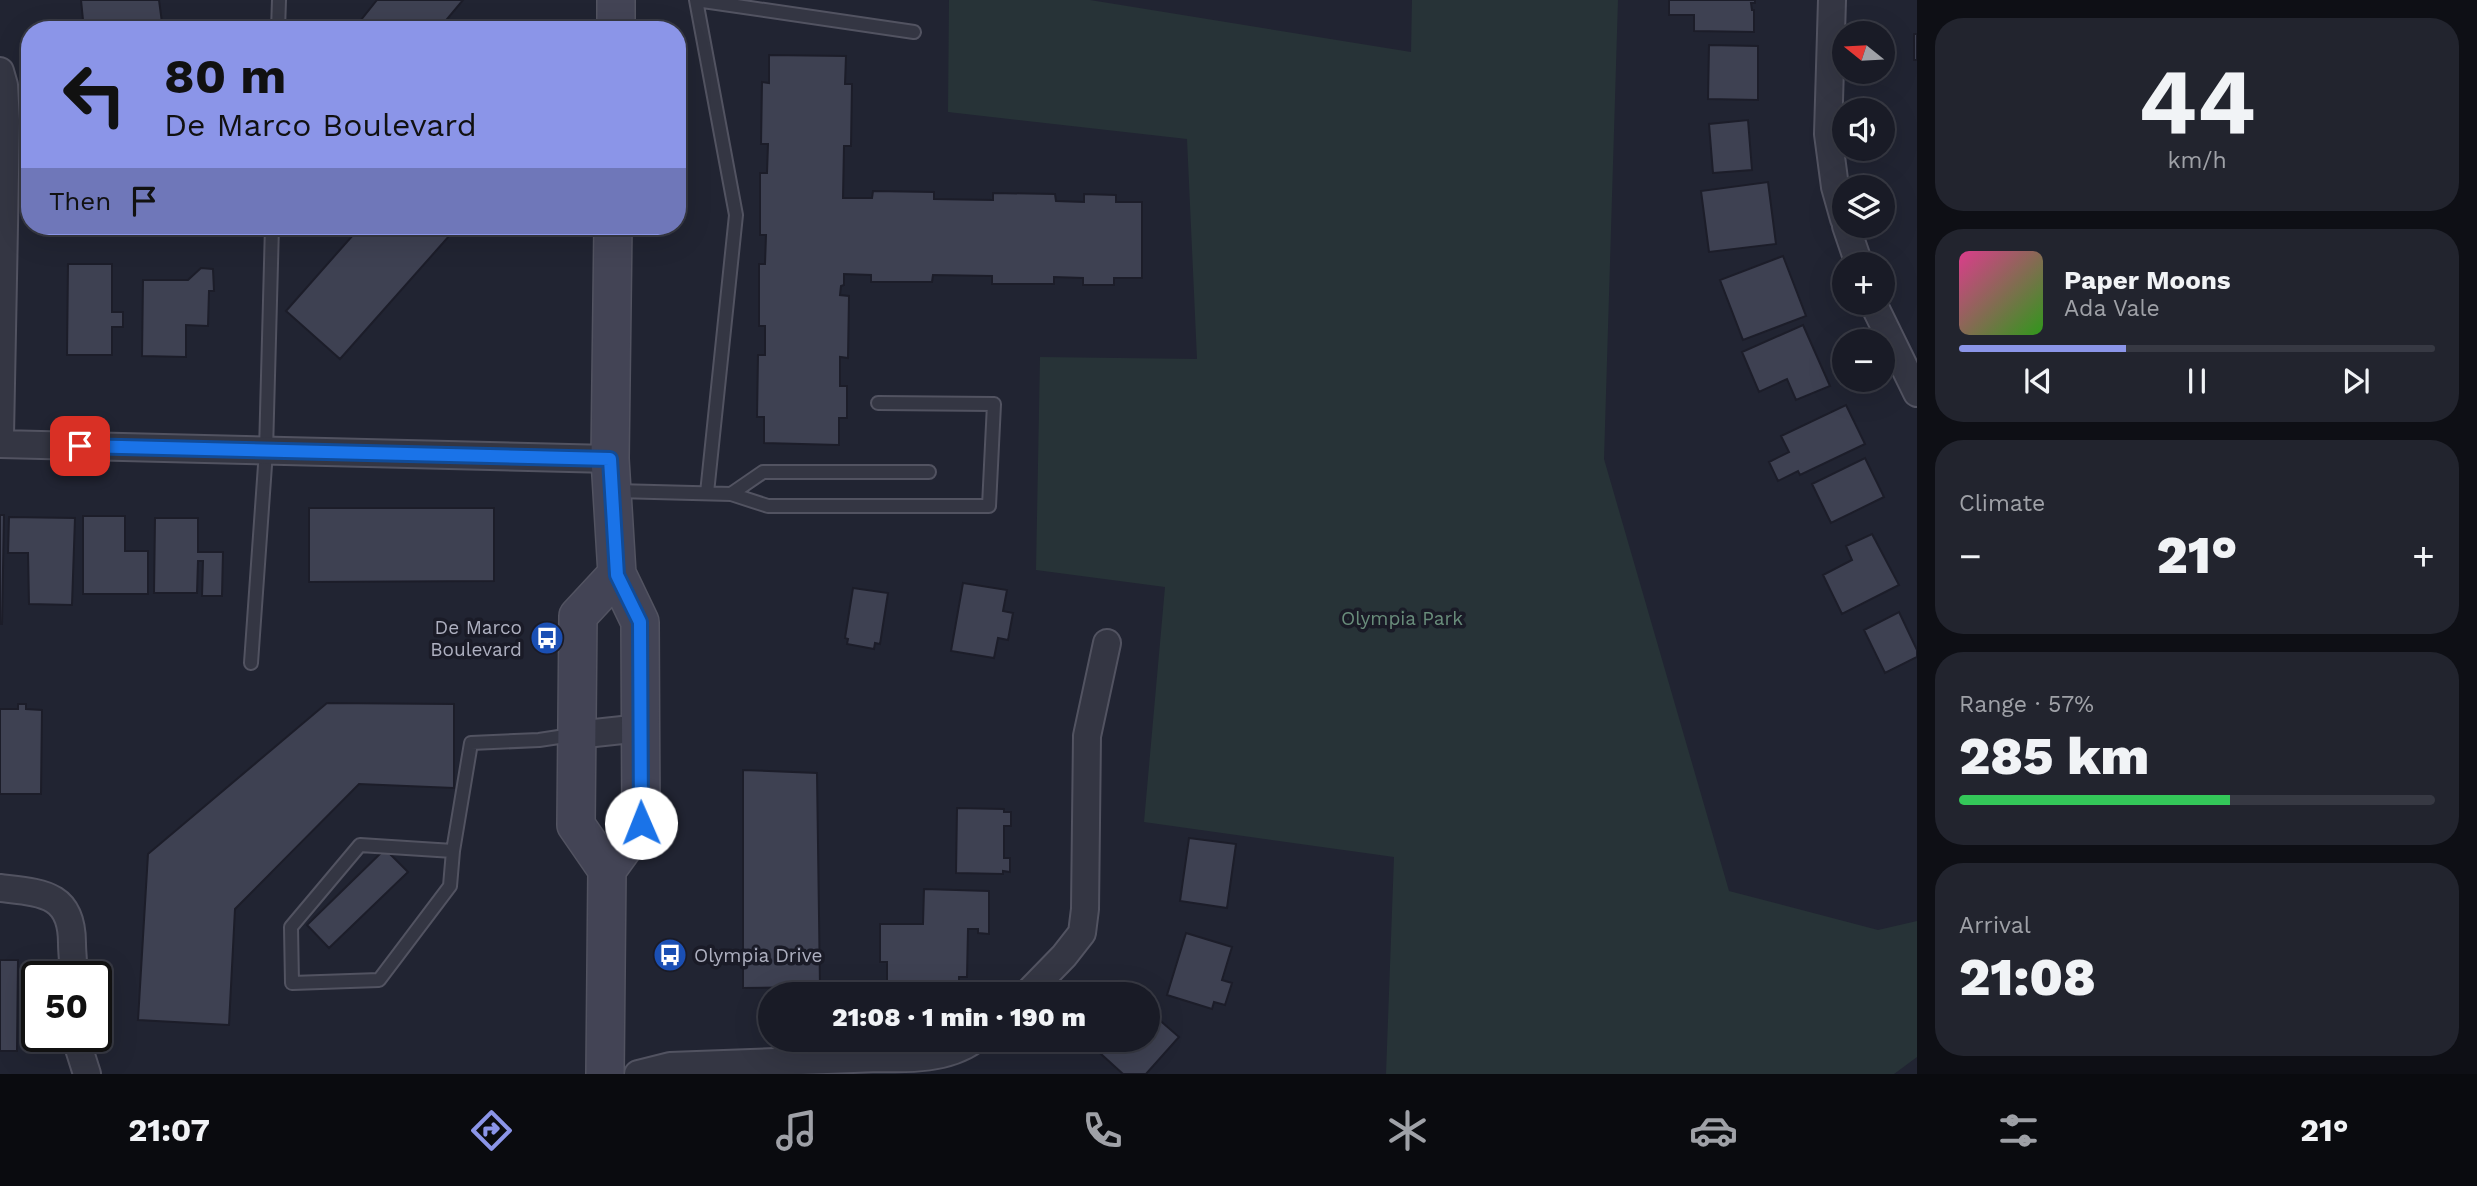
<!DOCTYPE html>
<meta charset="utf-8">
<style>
body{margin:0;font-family:"Work Sans",sans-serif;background:#22242e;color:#f1f3f6;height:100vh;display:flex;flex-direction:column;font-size:26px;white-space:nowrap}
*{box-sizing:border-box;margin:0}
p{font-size:23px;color:#9fa1a7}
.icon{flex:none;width:38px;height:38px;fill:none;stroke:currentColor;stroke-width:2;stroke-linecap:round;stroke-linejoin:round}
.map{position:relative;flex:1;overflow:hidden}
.sheet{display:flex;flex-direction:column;gap:18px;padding:18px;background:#0e0f15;width:560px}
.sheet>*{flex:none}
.hud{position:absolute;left:21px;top:21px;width:665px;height:214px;border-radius:28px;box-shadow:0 7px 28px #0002,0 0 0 2px #373943;background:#8b95e8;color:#111;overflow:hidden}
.needle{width:46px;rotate:288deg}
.tools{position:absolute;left:1832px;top:21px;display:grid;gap:14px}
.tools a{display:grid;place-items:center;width:63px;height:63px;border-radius:50%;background:#191b26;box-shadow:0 7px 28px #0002,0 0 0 2px #373943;font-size:35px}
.speed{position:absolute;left:21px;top:961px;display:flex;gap:14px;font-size:35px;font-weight:700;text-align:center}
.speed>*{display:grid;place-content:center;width:91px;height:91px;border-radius:50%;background:#191b26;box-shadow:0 7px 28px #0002,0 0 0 2px #373943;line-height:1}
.speed .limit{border:4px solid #111;border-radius:10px;background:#fff;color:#111}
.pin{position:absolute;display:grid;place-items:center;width:60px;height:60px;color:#fff;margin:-30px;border-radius:14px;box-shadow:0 4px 10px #0006}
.me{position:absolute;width:77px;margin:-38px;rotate:359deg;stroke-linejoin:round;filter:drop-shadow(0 0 5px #0008)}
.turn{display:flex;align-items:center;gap:24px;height:147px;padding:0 28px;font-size:32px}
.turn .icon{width:91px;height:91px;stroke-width:2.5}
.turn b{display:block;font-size:49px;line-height:60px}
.then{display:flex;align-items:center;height:66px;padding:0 28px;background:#0003;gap:14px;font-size:26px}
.big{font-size:52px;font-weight:800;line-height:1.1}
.sheet .widget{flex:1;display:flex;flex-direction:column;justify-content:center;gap:10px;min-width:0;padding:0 24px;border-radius:28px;background:#22242e}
.sheet .dial{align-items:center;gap:0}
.dial b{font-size:91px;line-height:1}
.song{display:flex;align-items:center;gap:21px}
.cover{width:84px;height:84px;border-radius:10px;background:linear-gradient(135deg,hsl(330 70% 55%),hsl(110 70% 35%))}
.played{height:7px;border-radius:4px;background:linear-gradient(90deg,#8b95e8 35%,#373943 35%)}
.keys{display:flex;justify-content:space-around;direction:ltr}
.heat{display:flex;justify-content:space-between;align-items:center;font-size:38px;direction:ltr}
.charge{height:10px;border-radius:5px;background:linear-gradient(90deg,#34c759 57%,#373943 0)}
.trip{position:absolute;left:758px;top:982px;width:402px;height:70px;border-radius:35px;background:#191b26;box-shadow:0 7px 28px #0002,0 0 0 2px #373943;font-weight:800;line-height:70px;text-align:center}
.tab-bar{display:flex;height:112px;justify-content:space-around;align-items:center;background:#0a0b0f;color:#9fa1a7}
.tab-bar .icon{width:49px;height:49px}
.tab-bar .active{color:#8b95e8}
.tab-bar b{font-size:32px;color:#f1f3f6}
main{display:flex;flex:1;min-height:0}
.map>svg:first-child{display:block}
.green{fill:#273337}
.building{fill:#3e4152;stroke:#1c1d29;stroke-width:2}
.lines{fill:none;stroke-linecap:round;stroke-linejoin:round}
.lane-casing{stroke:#525361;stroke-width:16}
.street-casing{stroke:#525361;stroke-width:30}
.secondary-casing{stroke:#525361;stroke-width:40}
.lane{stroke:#343643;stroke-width:12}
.street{stroke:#343643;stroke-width:26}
.secondary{stroke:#434455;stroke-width:37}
.route-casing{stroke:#114b97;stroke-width:18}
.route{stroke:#1a73e8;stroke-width:12}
.labels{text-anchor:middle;stroke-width:7;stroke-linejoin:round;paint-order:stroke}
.park-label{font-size:19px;fill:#698d7b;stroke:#1a1b27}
.poi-label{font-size:19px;fill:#aeb0c0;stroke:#1a1b27;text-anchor:end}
</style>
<main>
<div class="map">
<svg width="1917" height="1074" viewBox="0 0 1917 1074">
<rect width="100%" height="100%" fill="#212432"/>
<path class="green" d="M949,0h141l321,52 1,-52h206l-14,459 125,432 149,39 39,-9v136l-23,17h-508l8,-217 -250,-35 21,-235 -129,-17 4,-213 157,2 -10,-220 -239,-27z"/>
<path class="building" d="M81,0h78l4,30h-79z
M377,0h86l-25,30h-85z
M1669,0h86v3h-4l1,7h2v22l-60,-1v-16h-25z
M1914,34h3v26h-3z
M1709,45l49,1v54l-50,-1z
M769,55l77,1 -1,28h7l-1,62h-7l-1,52h29l1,-7 61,1v7l59,1v-7l62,1 1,7 28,1v-8l32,1v7h26v76h-28v7h-31v-7l-29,-1v7h-62v-8l-59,-1 -1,7h-61v-7l-27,-1v11l-3,1 -1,9 9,1 -1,62 -8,-1v29h7v32h-8v27l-75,-2v-26h-7l1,-62h7v-29h-6v-62h6l1,-29h-6v-62h7l1,-29h-7l1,-62 7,1z
M1748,120l4,50 -39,3 -4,-49z
M1768,182l8,62 -67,8 -8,-61z
M361,226h97l-118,133 -54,-48z
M1783,256l23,60 -63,24 -23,-60z
M68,264h44v48h11v15h-11v28h-45z
M201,268l12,1 1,22h-5l-1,35 -22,-1v32l-44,-1 1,-76h45z
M1803,325l27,61 -34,14 -9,-21 -28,13 -17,-40z
M1846,405l19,39 -65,31 -2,-4 -20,10 -9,-19 20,-10 -8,-16z
M1865,458l19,39 -53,26 -19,-39z
M309,508h185v73l-185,1z
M0,515h4l-2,109h-2z
M83,516h42v35h23v43h-65z
M9,517l66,1 -3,87 -43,-1 -1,-51h-20z
M155,518h43v34h25l-1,44h-20l1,-35h-5l-1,32h-43z
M1872,534l27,51 -57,29 -19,-39 29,-15 -6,-14z
M963,583l44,7 -4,21 10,2 -5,27 -10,-2 -4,20 -43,-7z
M853,588l35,5 -8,51 -5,-1 -1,6 -27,-5 1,-5 -3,-1z
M1899,612l18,38v7l-32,16 -21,-43z
M327,703l127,1v84l-95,-4 -124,125 -6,116 -91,-5 10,-166z
M18,704h8v5l16,1 -1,84h-41v-85h18z
M743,770l74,3 3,214 -77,1z
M957,808l47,1v3h7v14h-7v32h6v14l-7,-1v3l-47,-1z
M1189,838l47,6 -9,64 -47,-7z
M385,849l23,23 -79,76 -22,-23z
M924,889l65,2v43l-11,-1v-4h-10l-1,48h-8v13l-60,-1v-7h-12v-20h-7v-38h43z
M1186,933l46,14 -10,33 10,3 -7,22 -11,-3 -2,7 -45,-14z
M0,960h18l-1,91h-17z
M1148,1010l31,27 -33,37h-23l-22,-20 1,-2 -5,-4 8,-8 6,2 2,-2h35z"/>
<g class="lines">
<defs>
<path id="lane" d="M696,0l40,215 -29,278
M696,0l218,32
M278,30l1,-30
M616,491l115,3 37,12h221l5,-102 -116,-1
M731,494l32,-22h166
M251,663l15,-212 6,-225
M453,851l-3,35 -71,94 -87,3 -1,-56 69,-82 93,6 18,-108 68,-3 33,-5"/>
<path id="street" d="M1832,0l-4,134 7,53 9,32
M0,71l4,14 2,36 -6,315
M1846,226l13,38
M1873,303l44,90
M0,444l610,15
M576,735l65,-7
M0,888c42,5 72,5 72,55 0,11 2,22 1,33
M1027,994l37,-38 18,-23 3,-24 2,-173 20,-93
M75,1036l12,38
M638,1074l32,-8 209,-8c31,1 68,1 95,-18"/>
<path id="secondary" d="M616,30v-30
M607,870l-31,-45 2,-209 39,-42
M605,1074l2,-204 34,-47 -1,-201 -23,-48 -7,-115 3,-233"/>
</defs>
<use href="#lane" class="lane-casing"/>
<use href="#street" class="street-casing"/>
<use href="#secondary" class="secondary-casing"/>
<use href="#lane" class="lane"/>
<use href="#street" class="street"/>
<use href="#secondary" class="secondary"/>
</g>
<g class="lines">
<defs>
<path id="route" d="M80,446l530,13 7,116 23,47 1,201"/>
</defs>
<use href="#route" class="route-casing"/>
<use href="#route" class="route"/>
</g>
<defs>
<symbol id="bus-disc" viewBox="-11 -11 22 22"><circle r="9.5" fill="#1a4fb4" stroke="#1a1b27"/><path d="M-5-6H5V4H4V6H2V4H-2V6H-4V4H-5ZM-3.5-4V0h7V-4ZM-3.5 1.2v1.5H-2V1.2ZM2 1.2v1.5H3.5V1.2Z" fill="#fff"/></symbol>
</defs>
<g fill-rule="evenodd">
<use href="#bus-disc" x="528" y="619" width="38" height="38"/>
<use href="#bus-disc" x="651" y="936" width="38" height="38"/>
</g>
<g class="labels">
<g class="park-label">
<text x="1402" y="625">Olympia Park</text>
</g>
<g class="poi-label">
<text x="522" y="634">De Marco<tspan x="522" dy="22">Boulevard</tspan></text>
<text x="694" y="962" text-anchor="start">Olympia Drive</text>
</g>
</g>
</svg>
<div class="tools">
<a><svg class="needle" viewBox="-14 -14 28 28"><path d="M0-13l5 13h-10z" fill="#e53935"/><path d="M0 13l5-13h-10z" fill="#9fa1a7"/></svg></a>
<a><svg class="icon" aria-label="sound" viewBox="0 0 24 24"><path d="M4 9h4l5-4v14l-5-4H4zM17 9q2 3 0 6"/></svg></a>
<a><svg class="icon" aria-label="layers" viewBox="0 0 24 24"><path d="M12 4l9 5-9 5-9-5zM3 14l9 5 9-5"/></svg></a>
<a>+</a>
<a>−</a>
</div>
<div class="speed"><div class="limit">50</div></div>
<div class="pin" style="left:80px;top:446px;background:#d93025"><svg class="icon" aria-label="arrive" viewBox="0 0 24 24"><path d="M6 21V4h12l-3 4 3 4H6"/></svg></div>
<svg class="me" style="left:641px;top:823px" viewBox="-20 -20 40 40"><circle r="19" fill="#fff"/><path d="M0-13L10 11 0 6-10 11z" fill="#1a73e8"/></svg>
<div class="trip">21:08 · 1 min · 190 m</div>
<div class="hud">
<div class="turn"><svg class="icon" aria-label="left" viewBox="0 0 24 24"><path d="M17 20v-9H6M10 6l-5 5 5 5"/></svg><div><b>80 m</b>De Marco Boulevard</div></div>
<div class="then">Then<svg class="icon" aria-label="arrive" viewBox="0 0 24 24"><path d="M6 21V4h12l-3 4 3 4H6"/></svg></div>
</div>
</div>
<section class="sheet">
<div class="widget dial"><b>44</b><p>km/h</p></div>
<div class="widget">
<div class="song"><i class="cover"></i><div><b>Paper Moons</b><p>Ada Vale</p></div></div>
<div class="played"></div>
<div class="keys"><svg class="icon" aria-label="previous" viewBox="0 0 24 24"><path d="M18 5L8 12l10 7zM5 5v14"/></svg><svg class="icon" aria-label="pause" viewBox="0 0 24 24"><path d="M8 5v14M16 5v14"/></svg><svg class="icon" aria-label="next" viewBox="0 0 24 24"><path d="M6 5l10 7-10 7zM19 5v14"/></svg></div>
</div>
<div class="widget"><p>Climate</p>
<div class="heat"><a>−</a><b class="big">21°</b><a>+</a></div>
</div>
<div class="widget"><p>Range · 57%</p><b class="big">285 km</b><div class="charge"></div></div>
<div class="widget"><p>Arrival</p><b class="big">21:08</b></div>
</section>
</main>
<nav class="tab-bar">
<b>21:07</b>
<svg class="icon active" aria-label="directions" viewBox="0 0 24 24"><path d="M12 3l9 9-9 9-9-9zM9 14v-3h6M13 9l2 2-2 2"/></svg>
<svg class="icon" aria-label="music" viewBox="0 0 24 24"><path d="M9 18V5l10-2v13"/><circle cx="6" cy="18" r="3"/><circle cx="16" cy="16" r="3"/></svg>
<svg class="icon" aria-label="phone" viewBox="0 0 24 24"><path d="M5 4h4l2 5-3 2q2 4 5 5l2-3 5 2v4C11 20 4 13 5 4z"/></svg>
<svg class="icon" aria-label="climate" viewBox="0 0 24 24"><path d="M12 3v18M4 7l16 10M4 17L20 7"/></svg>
<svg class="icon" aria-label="car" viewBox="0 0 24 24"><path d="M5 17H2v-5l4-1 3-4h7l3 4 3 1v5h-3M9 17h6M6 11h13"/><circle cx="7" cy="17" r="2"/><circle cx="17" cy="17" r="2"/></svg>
<svg class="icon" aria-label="filters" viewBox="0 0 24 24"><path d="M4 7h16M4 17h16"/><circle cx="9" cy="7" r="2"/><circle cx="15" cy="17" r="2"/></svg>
<b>21°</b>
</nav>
